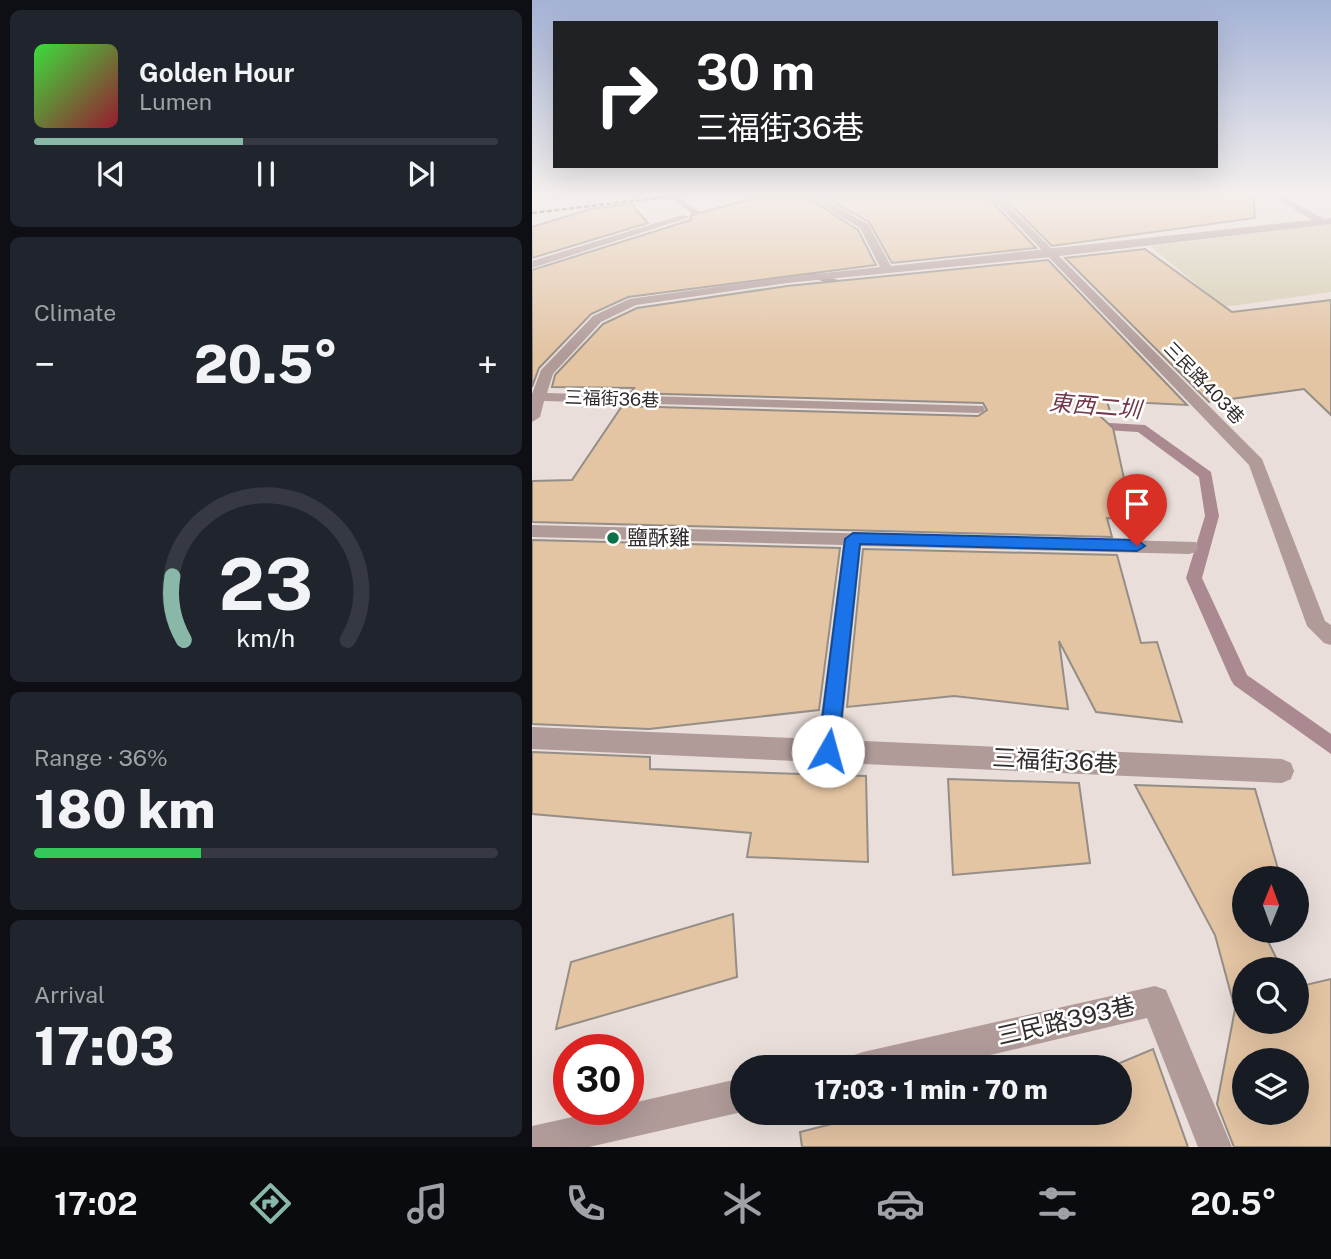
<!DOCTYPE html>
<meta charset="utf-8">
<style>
body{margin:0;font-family:"Public Sans","Noto Sans TC",sans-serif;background:#20242c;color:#f1f3f6;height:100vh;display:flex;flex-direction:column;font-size:26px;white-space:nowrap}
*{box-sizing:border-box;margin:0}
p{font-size:23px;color:#9ea1a6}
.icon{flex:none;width:38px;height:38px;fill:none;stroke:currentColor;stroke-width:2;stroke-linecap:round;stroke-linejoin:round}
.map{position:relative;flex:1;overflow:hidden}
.drawer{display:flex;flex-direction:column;gap:10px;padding:10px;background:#0d0f14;width:532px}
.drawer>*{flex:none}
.hud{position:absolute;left:21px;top:21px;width:665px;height:147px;border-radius:0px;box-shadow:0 7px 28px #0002;background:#202124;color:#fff;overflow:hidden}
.needle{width:46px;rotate:1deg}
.buttons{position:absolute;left:700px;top:866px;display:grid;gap:14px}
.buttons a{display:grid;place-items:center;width:77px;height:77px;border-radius:50%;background:#171b24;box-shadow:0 7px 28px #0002;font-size:35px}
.speed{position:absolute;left:21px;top:1034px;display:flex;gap:14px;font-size:35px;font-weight:700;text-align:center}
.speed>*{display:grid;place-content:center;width:91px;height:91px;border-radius:50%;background:#171b24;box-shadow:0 7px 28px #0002;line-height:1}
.speed .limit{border:10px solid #d22;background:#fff;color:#111}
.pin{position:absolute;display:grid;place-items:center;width:60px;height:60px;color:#fff;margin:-72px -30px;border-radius:50% 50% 50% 0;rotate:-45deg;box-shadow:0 0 7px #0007}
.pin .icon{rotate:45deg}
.me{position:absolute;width:77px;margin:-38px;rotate:7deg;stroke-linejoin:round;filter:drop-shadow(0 0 5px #0008)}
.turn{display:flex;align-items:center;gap:24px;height:147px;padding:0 28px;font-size:32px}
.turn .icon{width:91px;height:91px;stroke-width:2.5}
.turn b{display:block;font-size:49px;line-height:60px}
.big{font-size:52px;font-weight:800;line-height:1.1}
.drawer .tile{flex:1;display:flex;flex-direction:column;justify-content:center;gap:10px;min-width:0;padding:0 24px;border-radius:10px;background:#20242c}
.drawer .dial{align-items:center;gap:0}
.dial svg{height:182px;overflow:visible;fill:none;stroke:#363941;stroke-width:7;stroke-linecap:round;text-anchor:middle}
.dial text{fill:#f1f3f6;stroke:none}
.song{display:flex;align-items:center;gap:21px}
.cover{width:84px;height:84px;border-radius:10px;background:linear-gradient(135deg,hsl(120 70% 55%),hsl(350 70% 35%))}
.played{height:7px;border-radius:4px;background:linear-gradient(90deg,#8ab8a8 45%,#363941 45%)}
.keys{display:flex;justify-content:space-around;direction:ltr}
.heat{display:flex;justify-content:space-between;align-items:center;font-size:38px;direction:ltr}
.charge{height:10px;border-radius:5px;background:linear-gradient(90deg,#34c759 36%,#363941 0)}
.trip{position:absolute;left:198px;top:1055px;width:402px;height:70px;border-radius:35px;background:#171b24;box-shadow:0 7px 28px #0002;font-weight:800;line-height:70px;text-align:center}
.tab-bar{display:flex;height:112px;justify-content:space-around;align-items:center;background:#090b0e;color:#9ea1a6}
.tab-bar .icon{width:49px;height:49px}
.tab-bar .current{color:#8ab8a8}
.tab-bar b{font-size:32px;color:#f1f3f6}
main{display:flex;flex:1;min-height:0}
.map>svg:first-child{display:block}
.green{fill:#d5cdb2}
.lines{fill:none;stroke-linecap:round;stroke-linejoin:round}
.stream{fill:#ab8990;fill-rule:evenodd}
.building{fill:#e3c4a3;stroke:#958e87;stroke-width:2;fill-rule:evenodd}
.service{fill:#b09b99;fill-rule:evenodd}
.minor{fill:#b09b99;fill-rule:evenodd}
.rail{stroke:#46403f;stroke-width:2.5;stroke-dasharray:5 2.5;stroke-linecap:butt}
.route{fill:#1a73e8;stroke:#114b97;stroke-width:2}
.poi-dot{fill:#0c7148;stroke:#fff;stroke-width:2.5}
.labels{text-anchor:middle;stroke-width:5;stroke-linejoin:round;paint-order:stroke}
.far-street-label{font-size:18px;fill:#322d2c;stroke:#fff}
.poi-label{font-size:21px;fill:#322d2c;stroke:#fff;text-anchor:start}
.water-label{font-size:23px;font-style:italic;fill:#723749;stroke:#fff}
.near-street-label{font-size:24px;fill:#322d2c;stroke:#fff}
</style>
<main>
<section class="drawer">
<div class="tile">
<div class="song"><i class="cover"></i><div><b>Golden Hour</b><p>Lumen</p></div></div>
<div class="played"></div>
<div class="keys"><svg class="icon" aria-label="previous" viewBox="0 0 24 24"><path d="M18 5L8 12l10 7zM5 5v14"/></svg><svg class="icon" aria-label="pause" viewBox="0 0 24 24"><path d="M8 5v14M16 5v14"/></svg><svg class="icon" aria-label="next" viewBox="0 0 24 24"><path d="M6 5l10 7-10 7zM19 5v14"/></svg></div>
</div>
<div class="tile"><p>Climate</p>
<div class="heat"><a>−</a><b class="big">20.5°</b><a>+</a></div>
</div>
<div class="tile dial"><svg viewBox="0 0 100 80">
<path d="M14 69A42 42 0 1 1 86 69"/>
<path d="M14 69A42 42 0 0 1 9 41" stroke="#8ab8a8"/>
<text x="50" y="56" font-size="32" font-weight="700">23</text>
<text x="50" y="72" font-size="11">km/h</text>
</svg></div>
<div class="tile"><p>Range · 36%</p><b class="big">180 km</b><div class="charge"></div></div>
<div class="tile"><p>Arrival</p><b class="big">17:03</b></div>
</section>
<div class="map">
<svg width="799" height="1147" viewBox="0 0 799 1147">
<rect width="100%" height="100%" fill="#e9ded9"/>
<path class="green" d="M799,224v68l-107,15 -74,-61z"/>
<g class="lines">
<path class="stream" d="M131,193h9l45,31 -7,2z
M257,265l69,21 2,2 -5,3 -69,-21 -2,-2z
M560,422l53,3 66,47 8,44 -17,62 45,97 84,59v20l-97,-69 -3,-5 -45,-102 19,-62 -6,-39 -61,-45 -50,-3v-6z"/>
</g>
<path class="building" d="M242,193h26l58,37 18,35 -248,32 -37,17 -52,54 -7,19v-117l159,-50v-5z
M285,193h167l52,55 -144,15 -23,-41z
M467,193h254l2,25 -203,28z
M99,204l17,19 -116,35v-31l58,-18z
M613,249l87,63 99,-12v115l-27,-26 -95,13 -144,-144z
M516,260l139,145 -80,-4 4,14 -11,1 13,12 20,92 -26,-2 5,19 -580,-15v-41l40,-1 50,-74 356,10 9,-6 -4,-7 -353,-10 4,-5 -82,-1 3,-12 48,-51 34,-16 150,-22z
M0,540l308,8 -21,162 -170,19 -117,-5z
M331,549l254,6 24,88 16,-1 25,80 -86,-10 -37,-71 9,68 -114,-13 -107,11z
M0,752l118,5v12l216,7 2,86 -121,-5 4,-24 -219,-19z
M416,779l131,4 11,80 -137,12z
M603,785l120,4 23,80 -9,9h-25v53h19l19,39h-38v52h53v-35l34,-8v168h-97l-17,-43 18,-95 -20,-74zM712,1060h53v53h-53z
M201,914l4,63 -181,52 15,-67z
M621,1049l35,98h-386l-2,-15 75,-19h245v-45h-12z"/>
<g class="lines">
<path class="service" d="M455,193h9l266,266 63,162 6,4v20l-7,-2 -17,-17 -58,-161z
M623,986l11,4 66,157h-34l-51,-129 -212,50h-88l4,-12 12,-4z
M210,1078v34l-153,35h-57v-21l72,-16h24v-6z"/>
<path class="minor" d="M270,193h10l56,31 23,42 421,-46 -45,-27h10l47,26 7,-1v6l-280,33 -264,26 -151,22 -35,17 -48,52 -6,19 436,13 2,3 -2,3 -5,1 -434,-12 -4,16 -8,5v-28l9,-24 52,-54 36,-17 158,-22 93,-10 -20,-39z
M150,215l8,2 -158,51v-7z
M0,525l664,17 2,5 -2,5 -7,2 -328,-8 -20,194 441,19 9,4 3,8 -3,8 -9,4 -750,-34v-22l286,12 25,-194 -311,-8z"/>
<path class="rail" d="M0,213l167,-20"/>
</g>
<linearGradient id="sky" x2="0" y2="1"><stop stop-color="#a4b2d6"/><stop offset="0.55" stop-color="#f5f0ee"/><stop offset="1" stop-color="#f5f0ee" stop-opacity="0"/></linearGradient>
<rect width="799" height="353" fill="url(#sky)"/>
<path class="route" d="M321,533l284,7 8,6 -8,5 -277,-7 -22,207 -3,6 -7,3 -7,-3 -3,-6 27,-212z"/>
<circle class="poi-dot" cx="81" cy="538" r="7"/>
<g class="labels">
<g class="far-street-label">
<text transform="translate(672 383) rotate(46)" y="6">三民路403巷</text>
<text transform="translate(80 399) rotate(2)" y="6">三福街36巷</text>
</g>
<g class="poi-label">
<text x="95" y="545">鹽酥雞</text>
</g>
<g class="water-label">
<text transform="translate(563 406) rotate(5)" y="8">東西二圳</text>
</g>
<g class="near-street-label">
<text transform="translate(523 761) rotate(3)" y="8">三福街36巷</text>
<text transform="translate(534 1021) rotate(-13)" y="8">三民路393巷</text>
</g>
</g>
</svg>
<div class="buttons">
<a><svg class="needle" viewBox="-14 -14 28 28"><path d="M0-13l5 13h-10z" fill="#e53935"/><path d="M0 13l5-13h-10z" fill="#9ea1a6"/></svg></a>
<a><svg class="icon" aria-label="search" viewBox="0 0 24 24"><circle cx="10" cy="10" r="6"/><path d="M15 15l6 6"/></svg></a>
<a><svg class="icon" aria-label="layers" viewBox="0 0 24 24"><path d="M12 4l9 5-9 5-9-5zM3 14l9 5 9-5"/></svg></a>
</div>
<div class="speed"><div class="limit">30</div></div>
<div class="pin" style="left:605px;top:546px;background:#d93025"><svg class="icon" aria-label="arrive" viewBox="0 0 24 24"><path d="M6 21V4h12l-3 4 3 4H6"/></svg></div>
<svg class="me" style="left:296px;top:751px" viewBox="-20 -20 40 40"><circle r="19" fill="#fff"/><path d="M0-13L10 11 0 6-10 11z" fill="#1a73e8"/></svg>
<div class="trip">17:03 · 1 min · 70 m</div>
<div class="hud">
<div class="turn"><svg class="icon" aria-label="right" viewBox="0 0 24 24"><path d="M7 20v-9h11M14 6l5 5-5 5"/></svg><div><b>30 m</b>三福街36巷</div></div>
</div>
</div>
</main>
<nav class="tab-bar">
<b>17:02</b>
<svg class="icon current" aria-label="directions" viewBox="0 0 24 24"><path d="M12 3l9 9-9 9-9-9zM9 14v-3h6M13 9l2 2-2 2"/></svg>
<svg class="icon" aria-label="music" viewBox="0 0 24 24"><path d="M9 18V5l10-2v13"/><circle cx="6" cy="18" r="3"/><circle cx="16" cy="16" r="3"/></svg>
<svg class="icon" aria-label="phone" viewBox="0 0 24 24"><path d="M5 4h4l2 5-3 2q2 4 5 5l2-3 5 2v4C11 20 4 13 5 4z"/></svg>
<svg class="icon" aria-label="climate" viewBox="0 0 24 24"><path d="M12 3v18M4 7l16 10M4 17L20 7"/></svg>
<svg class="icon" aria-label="car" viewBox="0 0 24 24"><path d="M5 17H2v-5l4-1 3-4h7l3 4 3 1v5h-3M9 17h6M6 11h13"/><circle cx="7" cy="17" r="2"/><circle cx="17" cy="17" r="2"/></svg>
<svg class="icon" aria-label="filters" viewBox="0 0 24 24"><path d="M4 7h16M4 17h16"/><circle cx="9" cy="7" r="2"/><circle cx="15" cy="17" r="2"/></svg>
<b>20.5°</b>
</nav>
